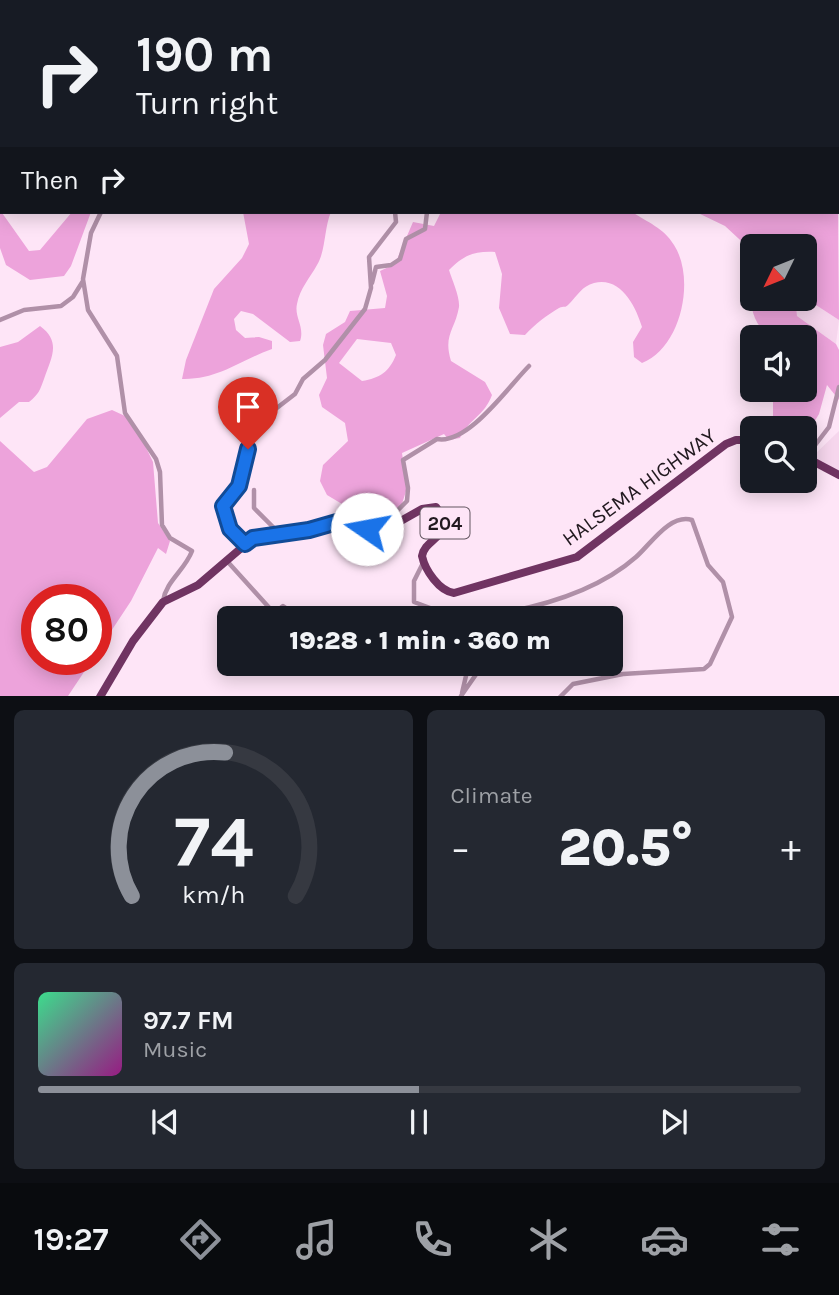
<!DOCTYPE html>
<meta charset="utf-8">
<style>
body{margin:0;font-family:Karla,sans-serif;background:#242831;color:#f1f3f6;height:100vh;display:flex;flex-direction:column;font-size:26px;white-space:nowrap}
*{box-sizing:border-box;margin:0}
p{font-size:23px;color:#9ea1a6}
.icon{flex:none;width:38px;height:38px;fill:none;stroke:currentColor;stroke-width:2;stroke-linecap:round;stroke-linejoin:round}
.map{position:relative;height:696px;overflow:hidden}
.sheet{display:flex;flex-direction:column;gap:14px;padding:14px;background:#0d0f14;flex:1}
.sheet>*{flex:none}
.hud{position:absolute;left:0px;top:0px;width:840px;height:214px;box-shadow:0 4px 18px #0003;background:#171b24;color:#f1f3f6;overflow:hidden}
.needle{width:46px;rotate:227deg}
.tools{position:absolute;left:740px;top:234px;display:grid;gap:14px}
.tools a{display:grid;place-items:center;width:77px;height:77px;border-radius:10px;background:#171b24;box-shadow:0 4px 18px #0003;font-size:35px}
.speed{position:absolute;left:21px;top:584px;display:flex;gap:14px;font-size:35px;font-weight:700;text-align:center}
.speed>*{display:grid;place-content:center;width:91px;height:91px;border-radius:50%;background:#171b24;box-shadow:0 4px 18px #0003;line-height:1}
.speed .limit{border:10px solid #d22;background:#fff;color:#111}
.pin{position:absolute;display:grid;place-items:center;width:60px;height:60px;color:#fff;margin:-72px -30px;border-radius:50% 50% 50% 0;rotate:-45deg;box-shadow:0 0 7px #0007}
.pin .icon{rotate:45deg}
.me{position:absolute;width:77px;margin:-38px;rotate:282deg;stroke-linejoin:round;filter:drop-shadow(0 0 5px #0008)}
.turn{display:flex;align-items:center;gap:24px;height:147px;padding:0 21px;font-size:32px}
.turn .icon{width:91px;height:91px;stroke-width:2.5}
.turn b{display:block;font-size:49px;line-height:60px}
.then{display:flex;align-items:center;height:66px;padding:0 21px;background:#0003;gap:14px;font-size:26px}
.big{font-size:52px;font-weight:800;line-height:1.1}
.sheet .card{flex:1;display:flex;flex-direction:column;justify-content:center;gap:10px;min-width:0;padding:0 24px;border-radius:10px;background:#242831}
.sheet .dial{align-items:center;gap:0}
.dial svg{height:182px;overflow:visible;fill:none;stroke:#363941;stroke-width:7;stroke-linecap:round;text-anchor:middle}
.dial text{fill:#f1f3f6;stroke:none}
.song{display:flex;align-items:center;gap:21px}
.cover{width:84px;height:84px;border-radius:10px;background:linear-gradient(135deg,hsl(150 70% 55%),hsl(310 70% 35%))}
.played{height:7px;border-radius:4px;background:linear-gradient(90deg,#8c9099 50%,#363941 50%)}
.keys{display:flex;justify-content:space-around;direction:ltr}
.heat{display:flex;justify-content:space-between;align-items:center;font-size:38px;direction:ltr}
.sheet .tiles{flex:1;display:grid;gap:14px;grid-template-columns:1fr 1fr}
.card:last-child{grid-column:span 2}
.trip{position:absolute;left:217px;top:606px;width:406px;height:70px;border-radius:10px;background:#171b24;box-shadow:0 4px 18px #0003;font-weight:800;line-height:70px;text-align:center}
.tab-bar{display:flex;height:112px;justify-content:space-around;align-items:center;background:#090b0e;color:#9ea1a6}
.tab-bar .icon{width:49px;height:49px}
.tab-bar .current{color:#8c9099}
.tab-bar b{font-size:32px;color:#f1f3f6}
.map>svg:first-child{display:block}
.built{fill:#f6d6ed}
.forest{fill:#eda3db;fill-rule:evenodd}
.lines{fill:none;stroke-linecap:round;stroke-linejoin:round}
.minor{stroke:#b090a8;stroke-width:4.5}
.trunk{stroke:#703462;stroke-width:8}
.route-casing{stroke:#114b97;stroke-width:18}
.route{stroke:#1a73e8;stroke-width:12}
.labels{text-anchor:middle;stroke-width:7;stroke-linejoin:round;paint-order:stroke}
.shield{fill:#fee5f7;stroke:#635660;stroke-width:2}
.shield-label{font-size:19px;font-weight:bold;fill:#21191f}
.street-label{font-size:21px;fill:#21191f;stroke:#fee5f7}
</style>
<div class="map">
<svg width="839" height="697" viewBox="0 0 839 697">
<rect width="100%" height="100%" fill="#fee5f7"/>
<path class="built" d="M805,298l34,22 -3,24 -39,-28 -4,-14z
M839,431v42l-27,-16z"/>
<path class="forest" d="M838,206l1,114 -34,-22v-51h-53v4l-27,-25 -29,-14h142z
M0,210l29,41 11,-1 32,-38h19l-20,54 -7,10 -34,4 -24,-15 -6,-17z
M243,212h88c-7,16 -5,38 -14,53 -7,13 -17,23 -20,39 -3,13 8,23 3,37l-10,1 -37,-28 -12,-3 -7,8 2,11 9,8 14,-1 13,4v8c-31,11 -54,31 -90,30l4,-19 28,-71 28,-31 7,-14z
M441,212h191c15,10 32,16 42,33 22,34 7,103 -32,118l-8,-6 -1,-15 9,-15c-6,-20 -21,-51 -48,-44 -12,3 -17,13 -25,21 -5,5 -3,1 -10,4 -12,7 -24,16 -34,27l-15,-1 -11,-26 3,-34 -7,-22c-21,-1 -31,3 -46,18 3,10 11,27 10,37 -4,23 -16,28 -8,54l34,21 7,13c-7,20 -24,25 -32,43l-11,2 -5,-6 -42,19 5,35 -6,19 -18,10 -27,-14 -14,1 -15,-9 -7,-14 3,-16 25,-24 -3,-18 -23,-16 -3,-12 8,-17 -4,-33 3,-11 19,-12 5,-11 35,-3 2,-12 -7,-25 15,-7 18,-42 21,4zM357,339l34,4 5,12c-7,17 -16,23 -34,26l-23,-18z
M752,272v27h43l2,17 39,28 3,6v50l-12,-15 -8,29 -12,20 -2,-5h-11l-21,-9v-24l-5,-6h37v-14l5,-5 -5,-12v-21c-9,0 -19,2 -28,0 -28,-7 -29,-44 -25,-66z
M40,326c22,16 11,32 4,53 -4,11 -5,15 -15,23h-10l-19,16v-71l18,-5z
M112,410l13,6 15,19 13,27 5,61 12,18 -4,13 -8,-6 -27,53 -35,53v-54h-59v60h55l-24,36h-68v-255l34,31 13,-5 40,-48z"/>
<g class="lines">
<path class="minor" d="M113,2l1,-2
M590,2l1,-2
M838,109h1
M838,204l1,1
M101,212l-10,21 -8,46 5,31 29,46 8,57 31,46 4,13 2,53 8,13 22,13c-7,19 -26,30 -29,50
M372,283l4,-16 15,-2 9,-6 6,-20 19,-10 2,-17
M0,320l24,-10 37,-4 12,-9 10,-16
M806,457l23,-30 10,-40
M254,490v18l26,26
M379,529l28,-28 1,-13 -5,-28 34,-21c31,6 71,-52 92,-73
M245,544l-15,-15 -7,-23 16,-20 17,-62 39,-30 8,-15 22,-19 40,-51 6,-21 -2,-31 27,-35 -1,-10
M227,561l47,52 9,-7 6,4
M423,563l-9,18v21l43,16
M500,618l8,-6c46,-9 93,-24 128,-55 14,-12 34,-44 56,-37l16,45 15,17 9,35 -22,47 -6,5 -81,5 -50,10 -13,13
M462,693l7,-30
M461,696l23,-33"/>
<path class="trunk" d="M805,457l34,18
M100,697l33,-56 30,-39 35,-17 55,-47 56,-8 34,-10 40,11 39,-22 14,-2 10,15c-5,18 -21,19 -24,34 3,14 17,35 32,37l123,-36 149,-113 10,-4h16"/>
</g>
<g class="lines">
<defs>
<path id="route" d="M248,449l-9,37 -16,20 7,23 15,15 8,-6 56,-8 35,-10 23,9"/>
</defs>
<use href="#route" class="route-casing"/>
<use href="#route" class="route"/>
</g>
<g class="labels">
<rect class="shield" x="420.5" y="507.5" width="49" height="31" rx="5"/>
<g class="shield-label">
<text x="445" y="530">204</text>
</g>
<g class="street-label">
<text transform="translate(639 487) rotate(-36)" y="7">HALSEMA HIGHWAY</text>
</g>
</g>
</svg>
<div class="tools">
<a><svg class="needle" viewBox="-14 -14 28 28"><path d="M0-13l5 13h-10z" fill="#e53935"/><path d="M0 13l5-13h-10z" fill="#9ea1a6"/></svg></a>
<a><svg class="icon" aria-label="sound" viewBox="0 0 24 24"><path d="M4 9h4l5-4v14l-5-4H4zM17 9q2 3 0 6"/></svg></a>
<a><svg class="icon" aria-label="search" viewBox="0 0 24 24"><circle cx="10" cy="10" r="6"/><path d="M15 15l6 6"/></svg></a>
</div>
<div class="speed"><div class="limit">80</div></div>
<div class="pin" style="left:248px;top:449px;background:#d93025"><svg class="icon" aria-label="arrive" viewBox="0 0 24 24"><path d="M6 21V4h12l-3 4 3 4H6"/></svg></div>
<svg class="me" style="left:367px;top:529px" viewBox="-20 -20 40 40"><circle r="19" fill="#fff"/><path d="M0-13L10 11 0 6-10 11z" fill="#1a73e8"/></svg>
<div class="trip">19:28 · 1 min · 360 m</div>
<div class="hud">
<div class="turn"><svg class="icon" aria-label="right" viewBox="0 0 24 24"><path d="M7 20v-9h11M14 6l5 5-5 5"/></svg><div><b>190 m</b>Turn right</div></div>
<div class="then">Then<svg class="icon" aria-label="right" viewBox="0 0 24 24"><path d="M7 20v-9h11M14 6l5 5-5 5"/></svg></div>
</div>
</div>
<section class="sheet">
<div class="tiles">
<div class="card dial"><svg viewBox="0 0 100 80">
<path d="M14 69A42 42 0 1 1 86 69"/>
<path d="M14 69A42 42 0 0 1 55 6" stroke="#8c9099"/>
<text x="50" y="56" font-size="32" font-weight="700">74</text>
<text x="50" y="72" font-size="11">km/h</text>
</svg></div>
<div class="card"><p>Climate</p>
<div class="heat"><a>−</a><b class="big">20.5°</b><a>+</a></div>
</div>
<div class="card">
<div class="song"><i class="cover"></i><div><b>97.7 FM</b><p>Music</p></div></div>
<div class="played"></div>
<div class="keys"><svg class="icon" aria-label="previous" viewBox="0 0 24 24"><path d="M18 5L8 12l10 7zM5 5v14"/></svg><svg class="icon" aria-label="pause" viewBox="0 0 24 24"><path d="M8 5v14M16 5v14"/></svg><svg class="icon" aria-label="next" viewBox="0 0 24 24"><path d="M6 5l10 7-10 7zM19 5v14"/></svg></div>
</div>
</div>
</section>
<nav class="tab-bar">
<b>19:27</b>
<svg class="icon current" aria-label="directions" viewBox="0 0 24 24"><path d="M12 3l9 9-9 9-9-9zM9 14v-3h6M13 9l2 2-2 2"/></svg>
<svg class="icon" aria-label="music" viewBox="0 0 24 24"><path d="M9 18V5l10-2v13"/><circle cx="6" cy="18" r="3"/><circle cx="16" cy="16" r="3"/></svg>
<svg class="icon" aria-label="phone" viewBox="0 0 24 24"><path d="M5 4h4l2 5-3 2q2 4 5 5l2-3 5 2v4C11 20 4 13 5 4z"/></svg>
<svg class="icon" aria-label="climate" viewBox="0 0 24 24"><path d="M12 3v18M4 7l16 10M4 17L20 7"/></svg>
<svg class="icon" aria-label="car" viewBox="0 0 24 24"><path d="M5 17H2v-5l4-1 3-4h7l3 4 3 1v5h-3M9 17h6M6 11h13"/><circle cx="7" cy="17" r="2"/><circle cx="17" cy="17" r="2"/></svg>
<svg class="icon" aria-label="filters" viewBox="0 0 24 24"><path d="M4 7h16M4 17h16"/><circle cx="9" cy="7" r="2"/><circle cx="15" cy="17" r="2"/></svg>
</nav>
